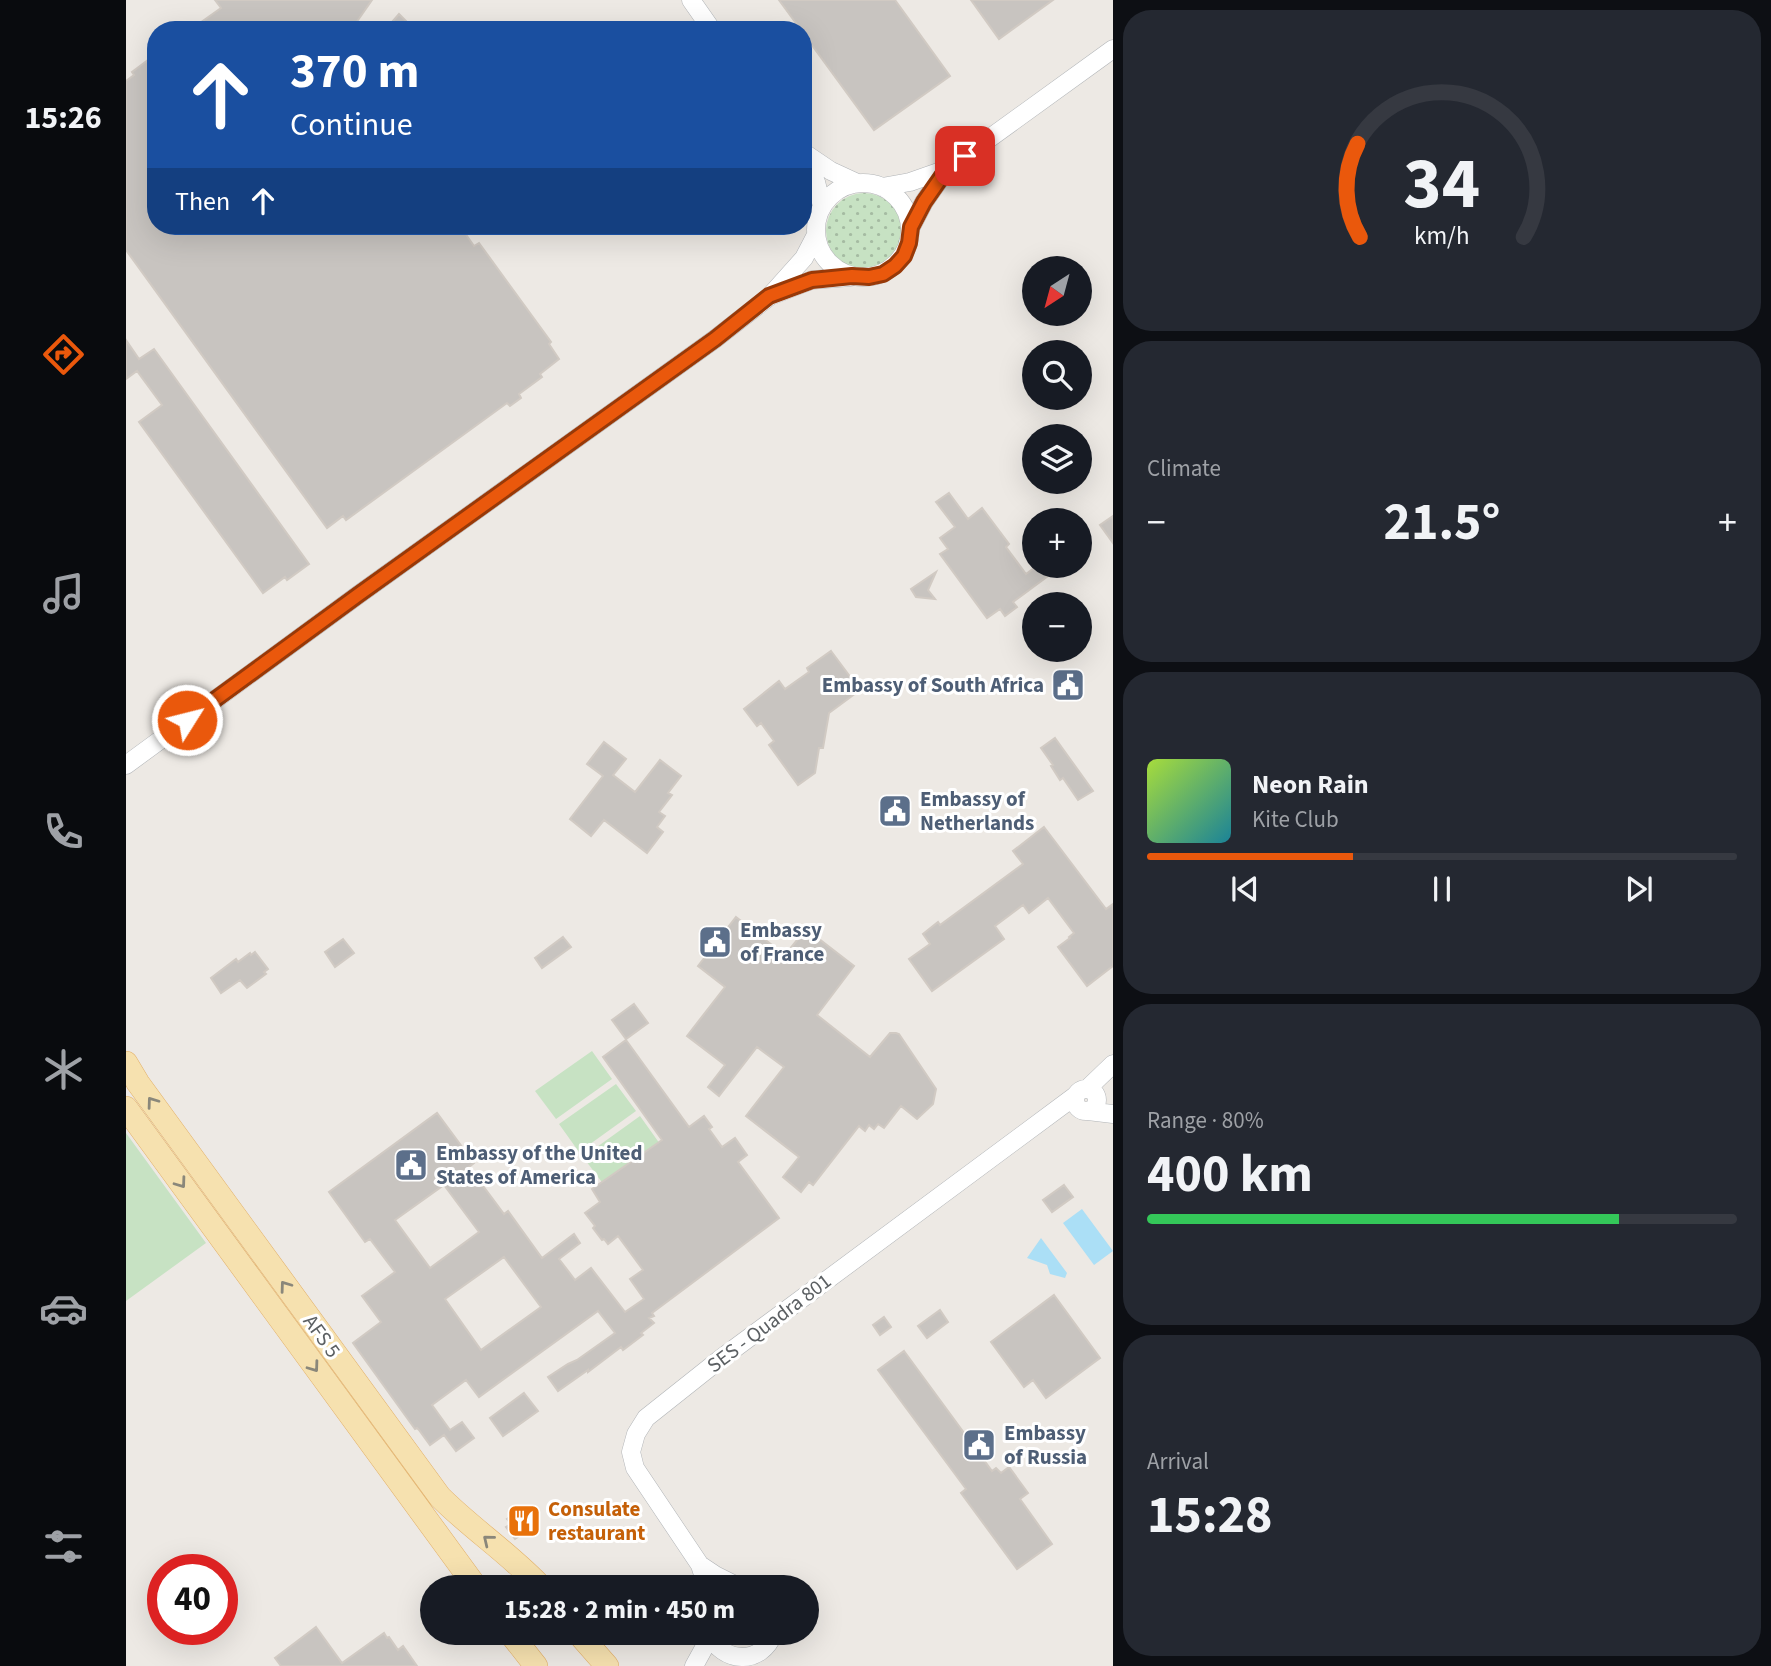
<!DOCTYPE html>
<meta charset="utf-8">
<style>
body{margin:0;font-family:"Source Sans 3",sans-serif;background:#242831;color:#f1f3f6;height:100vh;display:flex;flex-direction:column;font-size:26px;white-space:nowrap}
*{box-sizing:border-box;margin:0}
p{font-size:23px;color:#9ea1a6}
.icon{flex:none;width:38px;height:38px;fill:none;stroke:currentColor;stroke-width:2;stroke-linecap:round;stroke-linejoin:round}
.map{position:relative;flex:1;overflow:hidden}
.sheet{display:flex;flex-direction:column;gap:10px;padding:10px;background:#0d0f14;width:658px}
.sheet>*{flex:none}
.top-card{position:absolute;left:21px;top:21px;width:665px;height:214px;border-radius:28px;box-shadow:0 7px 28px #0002;background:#1a4fa0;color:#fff;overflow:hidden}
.needle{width:46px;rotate:216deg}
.controls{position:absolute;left:896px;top:256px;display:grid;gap:14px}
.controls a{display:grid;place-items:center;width:70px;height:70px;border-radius:50%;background:#171b24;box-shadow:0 7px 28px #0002;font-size:35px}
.speed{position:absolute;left:21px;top:1554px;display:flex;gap:14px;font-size:35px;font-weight:700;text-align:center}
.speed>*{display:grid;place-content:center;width:91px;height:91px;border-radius:50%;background:#171b24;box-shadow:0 7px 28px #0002;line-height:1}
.speed .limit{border:10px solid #d22;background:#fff;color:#111}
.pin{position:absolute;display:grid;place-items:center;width:60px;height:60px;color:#fff;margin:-30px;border-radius:14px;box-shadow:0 4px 10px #0006}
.me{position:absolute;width:77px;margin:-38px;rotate:54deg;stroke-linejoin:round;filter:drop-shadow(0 0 5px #0008)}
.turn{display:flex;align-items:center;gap:24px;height:147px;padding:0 28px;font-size:32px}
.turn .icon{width:91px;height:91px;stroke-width:2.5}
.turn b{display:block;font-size:49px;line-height:60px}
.then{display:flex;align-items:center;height:66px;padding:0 28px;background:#0003;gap:14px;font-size:26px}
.big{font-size:52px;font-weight:700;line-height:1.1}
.sheet .widget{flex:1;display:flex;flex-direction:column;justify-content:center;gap:10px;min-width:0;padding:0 24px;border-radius:28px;background:#242831}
.sheet .dial{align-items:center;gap:0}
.dial svg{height:182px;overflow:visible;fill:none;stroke:#363941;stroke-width:7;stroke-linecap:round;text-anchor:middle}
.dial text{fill:#f1f3f6;stroke:none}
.song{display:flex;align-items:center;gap:21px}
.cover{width:84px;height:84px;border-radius:10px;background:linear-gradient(135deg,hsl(80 70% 55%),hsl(190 70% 35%))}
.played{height:7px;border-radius:4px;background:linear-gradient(90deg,#ea580c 35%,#363941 35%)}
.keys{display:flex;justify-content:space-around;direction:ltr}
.heat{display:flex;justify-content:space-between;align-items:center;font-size:38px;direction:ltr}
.charge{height:10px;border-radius:5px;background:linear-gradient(90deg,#34c759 80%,#363941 0)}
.trip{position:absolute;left:294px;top:1575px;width:399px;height:70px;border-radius:35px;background:#171b24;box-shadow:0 7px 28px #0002;font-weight:700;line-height:70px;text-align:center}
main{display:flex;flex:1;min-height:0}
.tab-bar{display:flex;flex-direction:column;width:126px;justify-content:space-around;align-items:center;background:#090b0e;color:#9ea1a6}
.tab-bar .icon{width:49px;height:49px}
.tab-bar .on{color:#ea580c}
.tab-bar b{font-size:32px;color:#f1f3f6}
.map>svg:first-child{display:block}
.grass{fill:url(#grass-dots)}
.green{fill:#c7e2c3}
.water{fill:#abdff6}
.building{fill:#c8c4c0;stroke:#d1cac3;stroke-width:2;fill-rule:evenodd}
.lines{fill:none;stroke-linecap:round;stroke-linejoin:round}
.minor-casing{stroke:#b1b4b7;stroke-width:19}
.major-casing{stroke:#e2af67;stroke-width:24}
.minor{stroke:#fff;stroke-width:18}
.major{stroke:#f6e1af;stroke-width:23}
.oneway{stroke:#8a877a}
.route-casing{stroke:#983908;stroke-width:18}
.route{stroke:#ea580c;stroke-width:12}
.labels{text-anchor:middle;stroke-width:6;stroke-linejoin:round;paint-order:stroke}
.service-label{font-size:21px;font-weight:bold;fill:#4e5e75;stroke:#fff;text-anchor:start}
.street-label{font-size:21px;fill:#5c6063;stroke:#fff}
.food-label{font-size:21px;font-weight:bold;fill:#c56008;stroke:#fff;text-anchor:start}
</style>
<main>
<nav class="tab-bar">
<b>15:26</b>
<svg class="icon on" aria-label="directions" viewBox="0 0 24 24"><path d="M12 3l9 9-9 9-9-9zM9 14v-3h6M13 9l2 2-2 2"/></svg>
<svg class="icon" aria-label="music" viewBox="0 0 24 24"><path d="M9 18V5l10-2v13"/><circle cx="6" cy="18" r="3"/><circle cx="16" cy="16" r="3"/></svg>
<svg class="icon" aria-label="phone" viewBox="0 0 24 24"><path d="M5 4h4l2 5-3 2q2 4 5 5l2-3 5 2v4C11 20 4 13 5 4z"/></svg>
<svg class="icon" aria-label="climate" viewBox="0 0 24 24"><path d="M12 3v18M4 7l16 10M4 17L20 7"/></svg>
<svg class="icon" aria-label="car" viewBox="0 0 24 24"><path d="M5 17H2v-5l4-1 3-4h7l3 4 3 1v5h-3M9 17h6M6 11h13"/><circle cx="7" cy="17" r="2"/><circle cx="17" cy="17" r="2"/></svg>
<svg class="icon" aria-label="filters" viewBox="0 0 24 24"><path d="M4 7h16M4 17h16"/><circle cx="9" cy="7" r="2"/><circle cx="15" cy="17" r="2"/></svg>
</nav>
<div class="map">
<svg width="987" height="1666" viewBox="0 0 987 1666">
<defs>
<pattern id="grass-dots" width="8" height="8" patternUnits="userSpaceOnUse" patternTransform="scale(1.75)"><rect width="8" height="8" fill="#c7e2c3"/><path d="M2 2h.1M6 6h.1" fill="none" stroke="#a5bba2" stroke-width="1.8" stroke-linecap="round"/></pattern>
</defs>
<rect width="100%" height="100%" fill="#ede9e4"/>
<path class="grass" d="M700 231a38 38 0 1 1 76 0a38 38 0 1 1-76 0Z"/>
<path class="green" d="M466,1051l20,28 -56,40 -21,-28z
M490,1084l20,27 -57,41 -20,-28z
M514,1116l20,28 -56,41 -21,-28z
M0,1133l80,110 -80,58z"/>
<path class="water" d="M956,1209l31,42 -19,14 -31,-42z
M915,1238l26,35 -2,5 -15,-4 -3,-9 -20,-7z"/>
<path class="building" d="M89,0h157l-21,30h-161l31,-22z
M653,0h116l55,76 -76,54 -71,-97v-3h-2z
M845,0h82l-54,39z
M273,14l8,8 -7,8h-15z
M30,54v172h304l14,20 5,-3 72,99 -2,2 10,15 -19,15 2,3 -23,17 2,4 -11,8 -3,-3 -161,117 -3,-4 -16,12 -201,-278v-169l8,-6 -2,-3z
M0,340l13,19 15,-10 155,215 -22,16 -2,-3 -22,16 -124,-171 23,-17 -25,-34 -11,8z
M823,493l19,26 14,-11 27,36 -3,3 20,27 12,-9h25l-50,37 4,5 -12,9 -5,-7 -13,9 -47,-64 8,-5 -8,-11 15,-11 -19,-25z
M987,516v27l-13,-18z
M810,572l-8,18 7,9 -19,-2 -5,-8z
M705,651l29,39 -31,23 -6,35h-4l-4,25 -17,12 -29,-40 5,-4 -13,-18 -4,3 -13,-17 35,-28 6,8 24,-17 -2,-4z
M929,738l38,53 -15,9 -15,-22 -3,2 -9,-14 2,-1 -12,-17z
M478,742l22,17 -13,16 22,17 25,-32 21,16 -13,17 4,2 -13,17 6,4 -8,11 6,5 -16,21 -43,-33 -13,16 -21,-17 33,-43 -16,-12z
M918,827l62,82 7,-5v62l-26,20 -29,-39 12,-9 -1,-1 5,-4 -26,-35 -19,15 -6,-8 -28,21 9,13 -72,52 -23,-32 21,-15 -7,-10 15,-12 2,3 83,-61 -10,-13z
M610,917l49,38 21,-26 48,37 -37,49 53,42 20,-24h6l3,1 37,55 -3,15 -16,15 -16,-13 -17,22 -6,-4 -4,5 -5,-4 -4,6 -6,-5 -46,59 -4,-3 -8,10 -18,-15 16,-20 -53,-41 38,-49 -27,-20 -38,49 -11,-9 17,-22 -38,-29 38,-49 -27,-21z
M437,937l8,10 -29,21 -7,-10z
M217,939l11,14 -19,14 -10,-15z
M129,952l13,17 -4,3 2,2 -19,14 -7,-8 -19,13 -10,-15 25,-19 2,3 12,-9 1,2z
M508,1004l14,19 -22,16 -14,-19z
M500,1040l63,87 15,-11 8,11 -3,2 13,18 13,-9 12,17 -9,7 41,56 -127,95 2,3 -5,2 5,5 -13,10 2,2 -20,15 -2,-3 -33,25v-2l-30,21 -10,-14 20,-13 9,-4 38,-27 -17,-22 -119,86 -13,-17 -34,25 18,25 12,-8 12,16 -18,13 -12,-16 -14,10 -11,-15 -2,-2 -2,1 -62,-86 28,-21 -19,-26 33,-24 -25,-33 -5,3 -36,-50 108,-79 37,50 -5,4 35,47 4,-3 34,47 32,-24 6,9 -21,16 16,21 16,-12 34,44 19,-13 -14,-20 13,-9 -25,-34 -10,8 -4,-5 -2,1 -9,-12 2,-2 -10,-13 15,-11 -8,-13 70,-49 -59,-83zM318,1185l35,47 -49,36 -35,-48zM378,1257l37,50 -60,43 -36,-51z
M938,1185l9,12 -21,15 -9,-12z
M928,1295l46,63 -54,40 -13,-18 -9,7 -33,-45z
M814,1310l8,12 -21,16 -9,-12z
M758,1317l7,10 -11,8 -7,-10z
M778,1351l88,120 4,-3 5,5 8,-6 19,26 -8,6 32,45 -35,25 -56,-76 5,-4 -88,-119z
M398,1393l14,18 -35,25 -13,-18z
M395,1509l13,17 -19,13 -9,-12 5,-3 -4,-5z
M190,1627l26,36 42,-30 3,5 2,-1 9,13 5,-4 14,20h-136l-6,-8z"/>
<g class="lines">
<defs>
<path id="minor" d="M565,0l21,30
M677,152l28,19 26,12
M677,157l13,25 6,24
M690 230a47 47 0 1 1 94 0a47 47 0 1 1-94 0Z
M756,187l28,-5 37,-13 166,-120
M785,227l13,-25 23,-33
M647,295l39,-15 38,-3
M0,765l232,-170 357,-256 55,-43 34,-38 12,-23
M962,1088l25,-24
M949 1100a11 11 0 1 1 22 0a11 11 0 1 1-22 0Z
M962,1111l25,3
M574,1565l15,10 24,12
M581,1587l-7,-22 -65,-97 -4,-16 5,-18 10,-16 73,-58 356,-264
M582,1633c15,31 53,33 66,0
M568,1666l16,-29"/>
<path id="major" d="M0,1063l12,20 302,414c32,32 70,57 101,90
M0,1108l350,479
M384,1633l26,33
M452,1633l29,33"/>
</defs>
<use href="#minor" class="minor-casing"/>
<use href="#major" class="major-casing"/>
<use href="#minor" class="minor"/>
<use href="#major" class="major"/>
</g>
<defs><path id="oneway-chevron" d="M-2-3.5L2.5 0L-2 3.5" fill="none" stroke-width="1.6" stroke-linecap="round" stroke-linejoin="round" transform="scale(1.75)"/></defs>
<g class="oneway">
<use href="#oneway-chevron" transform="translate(26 1102) rotate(-126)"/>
<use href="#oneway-chevron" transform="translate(55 1183) rotate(54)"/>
<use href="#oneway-chevron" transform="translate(159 1286) rotate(-126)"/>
<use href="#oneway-chevron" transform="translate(188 1367) rotate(54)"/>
<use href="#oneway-chevron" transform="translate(362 1540) rotate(-141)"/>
</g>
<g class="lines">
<defs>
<path id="route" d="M61,720l171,-125 357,-256 54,-43 43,-16 40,-4 17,1 14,-3 12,-8 9,-10 5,-13 2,-16 13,-25 23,-33 18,-13"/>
</defs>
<use href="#route" class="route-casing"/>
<use href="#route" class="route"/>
</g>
<defs>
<symbol id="civic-square" viewBox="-11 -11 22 22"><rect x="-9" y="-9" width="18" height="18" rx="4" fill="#5c6f8a" stroke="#fff"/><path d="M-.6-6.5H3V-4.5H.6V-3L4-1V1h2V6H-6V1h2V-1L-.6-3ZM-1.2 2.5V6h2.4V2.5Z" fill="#fff"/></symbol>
<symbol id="restaurant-square" viewBox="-11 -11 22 22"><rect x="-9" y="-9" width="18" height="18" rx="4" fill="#e8710a" stroke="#fff"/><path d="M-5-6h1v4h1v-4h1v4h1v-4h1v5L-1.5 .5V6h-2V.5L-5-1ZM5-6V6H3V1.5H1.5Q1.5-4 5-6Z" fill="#fff"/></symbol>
</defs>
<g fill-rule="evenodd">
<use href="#civic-square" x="923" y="666" width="38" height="38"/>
<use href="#civic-square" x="750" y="792" width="38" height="38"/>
<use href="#civic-square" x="570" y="923" width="38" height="38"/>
<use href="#civic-square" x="266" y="1146" width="38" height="38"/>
<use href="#civic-square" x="834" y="1426" width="38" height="38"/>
<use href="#restaurant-square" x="379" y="1502" width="38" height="38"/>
</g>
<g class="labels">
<g class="service-label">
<text x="918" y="692" text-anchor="end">Embassy of South Africa</text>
<text x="794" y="806">Embassy of<tspan x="794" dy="24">Netherlands</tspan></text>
<text x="614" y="937">Embassy<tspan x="614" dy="24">of France</tspan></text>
<text x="310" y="1160">Embassy of the United<tspan x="310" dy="24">States of America</tspan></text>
<text x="878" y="1440">Embassy<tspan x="878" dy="24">of Russia</tspan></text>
</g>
<g class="street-label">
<text transform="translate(643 1323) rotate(-37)" y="7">SES - Quadra 801</text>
<text transform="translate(196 1336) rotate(54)" y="7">AFS 5</text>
</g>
<g class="food-label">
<text x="422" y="1516">Consulate<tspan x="422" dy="24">restaurant</tspan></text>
</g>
</g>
</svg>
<div class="controls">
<a><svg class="needle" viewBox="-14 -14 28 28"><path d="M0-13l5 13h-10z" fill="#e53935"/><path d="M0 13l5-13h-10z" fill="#9ea1a6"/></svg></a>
<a><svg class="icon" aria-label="search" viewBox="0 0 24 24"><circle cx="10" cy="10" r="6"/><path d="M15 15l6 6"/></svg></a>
<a><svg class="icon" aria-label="layers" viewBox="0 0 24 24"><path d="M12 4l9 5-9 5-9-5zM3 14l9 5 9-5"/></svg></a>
<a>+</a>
<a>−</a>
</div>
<div class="speed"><div class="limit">40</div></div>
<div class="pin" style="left:839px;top:156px;background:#d93025"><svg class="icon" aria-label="arrive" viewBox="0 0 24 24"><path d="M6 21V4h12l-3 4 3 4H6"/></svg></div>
<svg class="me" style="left:61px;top:720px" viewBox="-20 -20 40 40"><circle r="17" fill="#ea580c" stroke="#fff" stroke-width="3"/><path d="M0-11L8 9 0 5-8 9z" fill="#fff"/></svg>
<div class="trip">15:28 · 2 min · 450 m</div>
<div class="top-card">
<div class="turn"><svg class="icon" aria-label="ahead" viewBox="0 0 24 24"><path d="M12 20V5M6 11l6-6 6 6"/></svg><div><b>370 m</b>Continue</div></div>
<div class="then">Then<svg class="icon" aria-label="ahead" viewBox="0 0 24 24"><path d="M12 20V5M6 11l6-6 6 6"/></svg></div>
</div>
</div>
<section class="sheet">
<div class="widget dial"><svg viewBox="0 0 100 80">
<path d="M14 69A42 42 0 1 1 86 69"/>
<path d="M14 69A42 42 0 0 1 13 28" stroke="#ea580c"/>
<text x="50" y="56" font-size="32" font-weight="700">34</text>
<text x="50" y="72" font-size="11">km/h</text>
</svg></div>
<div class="widget"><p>Climate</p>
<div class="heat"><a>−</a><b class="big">21.5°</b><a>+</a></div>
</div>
<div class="widget">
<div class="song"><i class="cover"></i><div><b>Neon Rain</b><p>Kite Club</p></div></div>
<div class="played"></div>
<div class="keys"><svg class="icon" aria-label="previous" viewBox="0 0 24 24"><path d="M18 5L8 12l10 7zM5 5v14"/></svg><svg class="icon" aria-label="pause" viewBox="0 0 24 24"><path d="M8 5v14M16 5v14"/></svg><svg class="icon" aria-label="next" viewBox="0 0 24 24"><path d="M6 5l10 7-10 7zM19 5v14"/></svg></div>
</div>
<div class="widget"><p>Range · 80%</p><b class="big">400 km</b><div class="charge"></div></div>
<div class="widget"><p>Arrival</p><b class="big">15:28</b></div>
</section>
</main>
